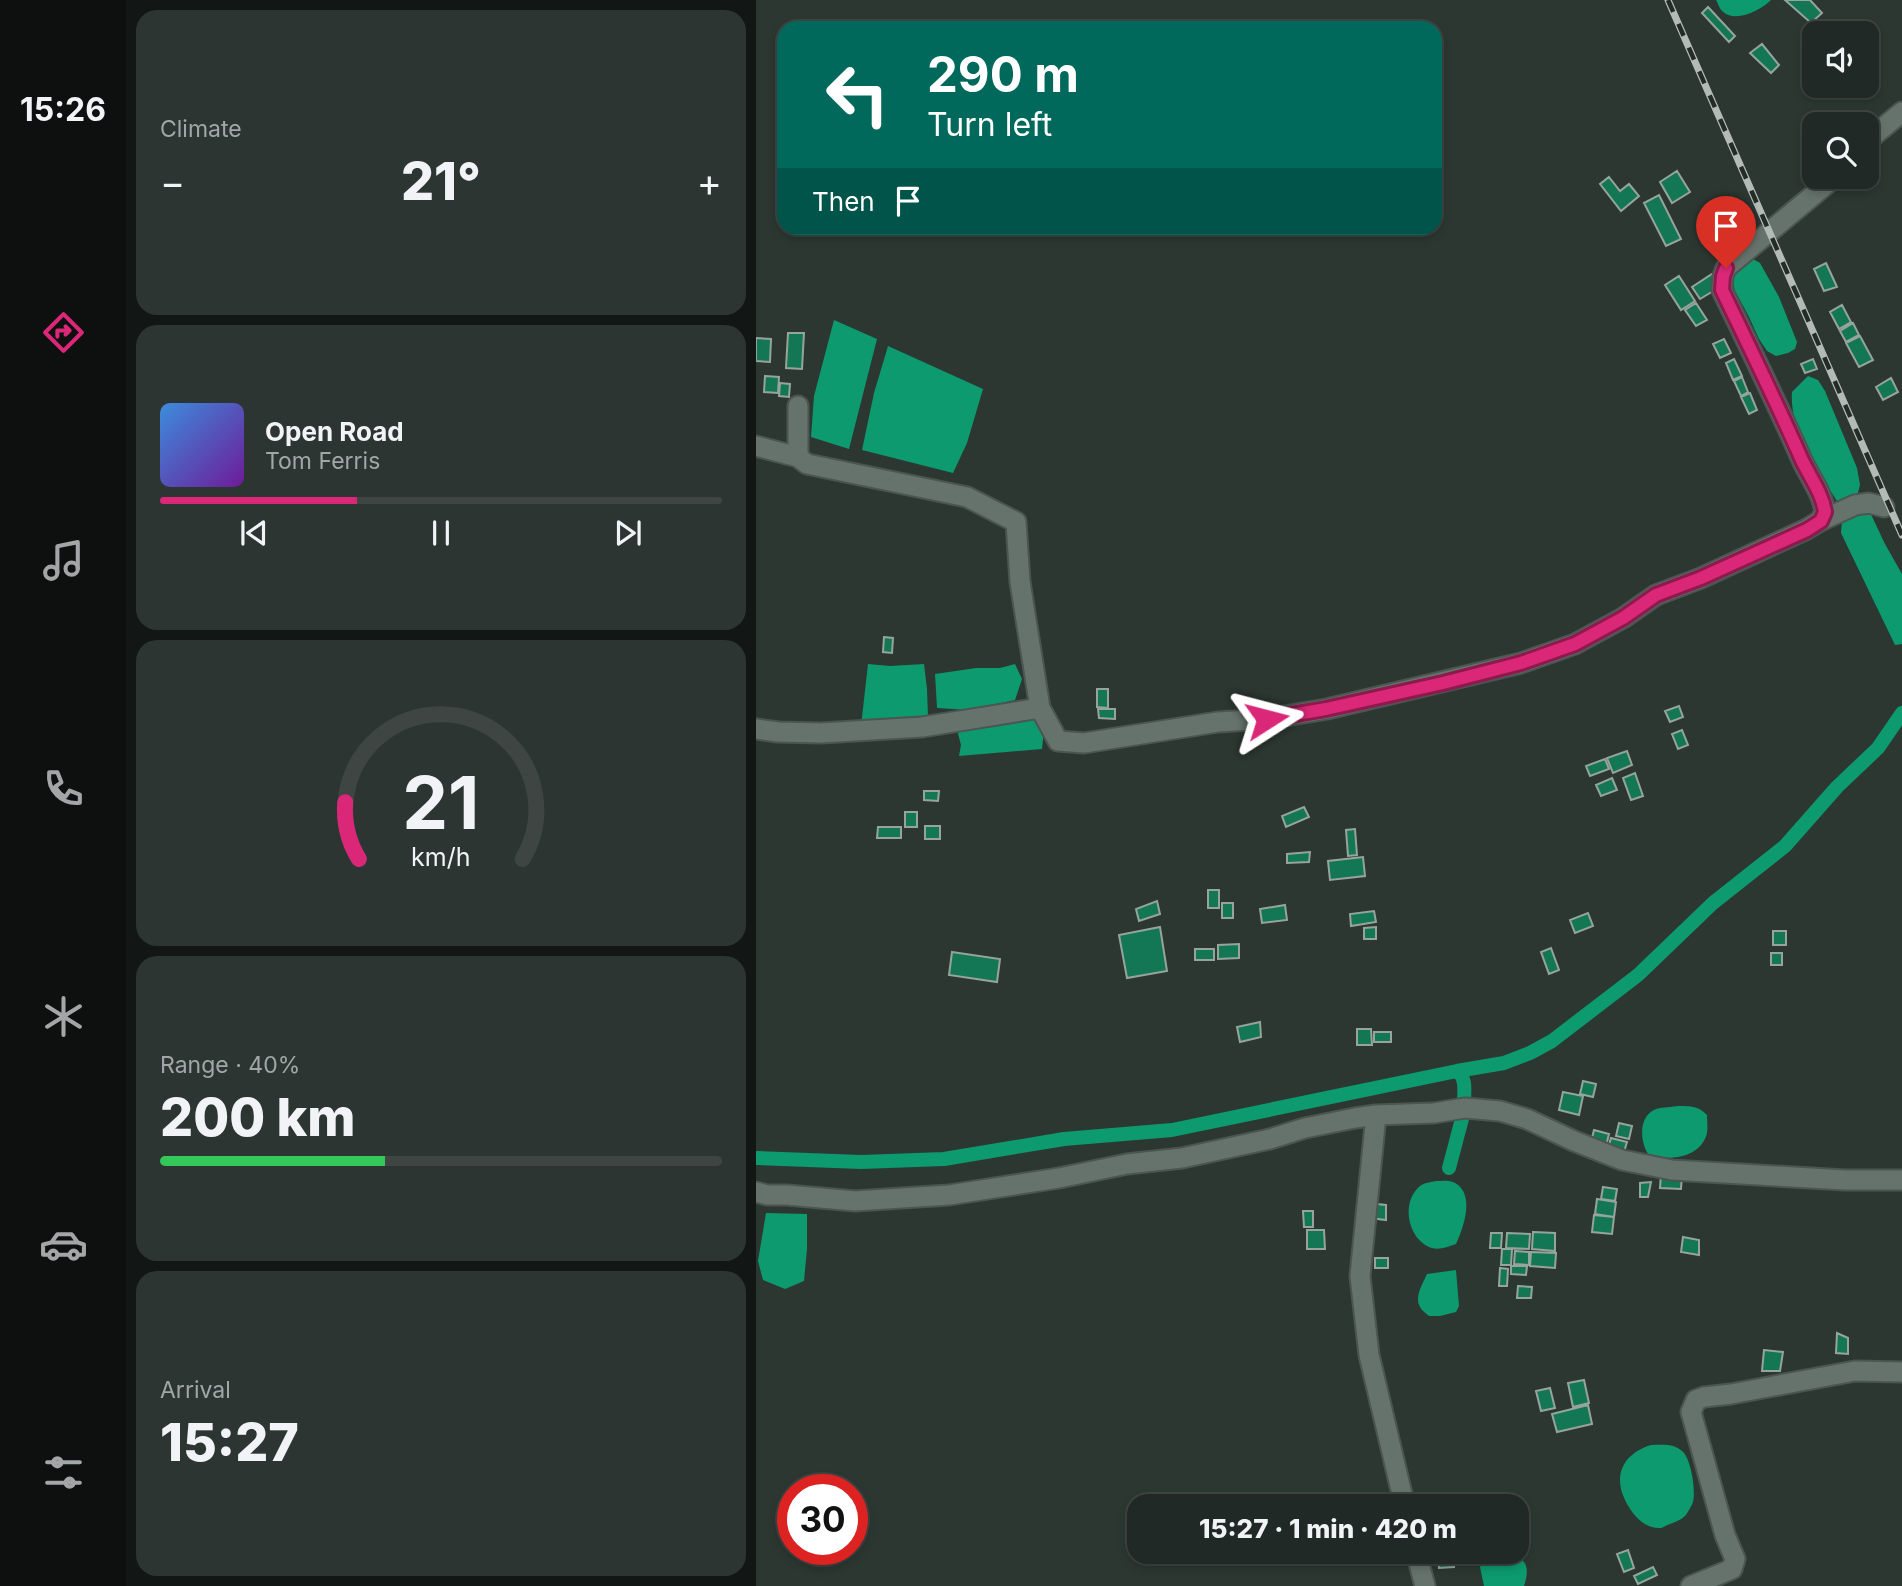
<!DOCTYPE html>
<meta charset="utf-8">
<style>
body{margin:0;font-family:Inter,sans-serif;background:#2d3532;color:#f1f3f6;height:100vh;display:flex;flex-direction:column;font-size:26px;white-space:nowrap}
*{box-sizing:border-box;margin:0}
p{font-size:23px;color:#a2a6a7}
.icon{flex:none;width:38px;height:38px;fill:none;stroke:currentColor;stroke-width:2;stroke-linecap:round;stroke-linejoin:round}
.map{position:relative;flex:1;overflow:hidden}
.sheet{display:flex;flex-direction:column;gap:10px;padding:10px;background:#121715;width:630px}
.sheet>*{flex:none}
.top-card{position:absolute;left:21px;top:21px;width:665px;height:214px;border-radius:21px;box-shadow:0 4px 10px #0003,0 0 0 2px #3e4543;background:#00695c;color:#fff;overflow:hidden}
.buttons{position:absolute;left:1046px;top:21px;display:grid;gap:14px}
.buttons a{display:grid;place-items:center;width:77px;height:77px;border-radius:14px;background:#212926;box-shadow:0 4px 10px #0003,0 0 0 2px #3e4543;font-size:35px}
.speed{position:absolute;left:21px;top:1474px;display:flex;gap:14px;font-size:35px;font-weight:700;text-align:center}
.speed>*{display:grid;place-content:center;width:91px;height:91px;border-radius:50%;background:#212926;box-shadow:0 4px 10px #0003,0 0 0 2px #3e4543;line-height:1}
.speed .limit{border:10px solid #d22;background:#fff;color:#111}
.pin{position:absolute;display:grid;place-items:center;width:60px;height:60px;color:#fff;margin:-72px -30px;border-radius:50% 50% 50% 0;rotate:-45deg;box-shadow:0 0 7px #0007}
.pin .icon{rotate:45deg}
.me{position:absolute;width:77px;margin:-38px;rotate:81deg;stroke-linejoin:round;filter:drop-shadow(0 0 5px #0008)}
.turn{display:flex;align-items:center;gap:24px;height:147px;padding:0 35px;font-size:32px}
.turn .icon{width:91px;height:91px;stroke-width:2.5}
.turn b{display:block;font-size:49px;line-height:60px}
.then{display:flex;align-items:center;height:66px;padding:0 35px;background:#0003;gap:14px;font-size:26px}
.big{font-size:52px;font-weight:800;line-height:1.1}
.sheet .widget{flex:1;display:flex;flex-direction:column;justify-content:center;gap:10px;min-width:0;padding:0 24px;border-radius:21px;background:#2d3532}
.sheet .dial{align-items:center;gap:0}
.dial svg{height:182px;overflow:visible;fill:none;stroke:#3e4543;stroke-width:7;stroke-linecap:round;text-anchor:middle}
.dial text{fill:#f1f3f6;stroke:none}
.song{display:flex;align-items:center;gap:21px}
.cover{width:84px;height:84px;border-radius:10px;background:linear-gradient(135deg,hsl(210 70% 55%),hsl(280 70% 35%))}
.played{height:7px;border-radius:4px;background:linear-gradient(90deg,#db2777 35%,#3e4543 35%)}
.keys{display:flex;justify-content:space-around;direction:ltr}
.heat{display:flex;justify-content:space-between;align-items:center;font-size:38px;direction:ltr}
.charge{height:10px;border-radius:5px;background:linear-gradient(90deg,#34c759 40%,#3e4543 0)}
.trip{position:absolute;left:371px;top:1494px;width:402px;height:70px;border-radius:21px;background:#212926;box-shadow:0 4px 10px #0003,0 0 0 2px #3e4543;font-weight:800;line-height:70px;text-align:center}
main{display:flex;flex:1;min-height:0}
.dock{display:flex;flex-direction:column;width:126px;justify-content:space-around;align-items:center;background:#0d100f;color:#a2a6a7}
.dock .icon{width:49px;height:49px}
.dock .on{color:#db2777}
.dock b{font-size:32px;color:#f1f3f6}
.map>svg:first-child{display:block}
.water{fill:#0c9a6e}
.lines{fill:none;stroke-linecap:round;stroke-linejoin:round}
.canal{stroke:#0c9a6e;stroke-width:14}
.building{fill:#137755;stroke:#96a49d;stroke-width:2}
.minor-casing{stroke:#4b5551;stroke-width:23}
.minor{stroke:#66736c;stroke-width:19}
.rail-casing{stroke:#b3bbb7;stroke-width:7}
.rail{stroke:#222d28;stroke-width:4.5;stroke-dasharray:13;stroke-linecap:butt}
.route-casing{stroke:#8e194d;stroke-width:18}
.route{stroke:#db2777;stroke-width:12}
</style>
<main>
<nav class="dock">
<b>15:26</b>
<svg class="icon on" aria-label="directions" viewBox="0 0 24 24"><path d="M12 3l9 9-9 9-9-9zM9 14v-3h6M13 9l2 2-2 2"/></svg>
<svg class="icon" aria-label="music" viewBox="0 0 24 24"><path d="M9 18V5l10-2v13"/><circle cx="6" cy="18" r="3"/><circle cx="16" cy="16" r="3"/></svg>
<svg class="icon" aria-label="phone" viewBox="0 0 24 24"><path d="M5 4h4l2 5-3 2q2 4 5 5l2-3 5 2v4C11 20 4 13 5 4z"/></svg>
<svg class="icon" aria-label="climate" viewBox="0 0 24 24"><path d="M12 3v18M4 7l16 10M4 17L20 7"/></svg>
<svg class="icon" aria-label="car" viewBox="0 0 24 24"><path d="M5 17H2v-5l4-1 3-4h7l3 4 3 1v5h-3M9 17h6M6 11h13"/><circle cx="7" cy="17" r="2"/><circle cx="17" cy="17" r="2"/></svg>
<svg class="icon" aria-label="filters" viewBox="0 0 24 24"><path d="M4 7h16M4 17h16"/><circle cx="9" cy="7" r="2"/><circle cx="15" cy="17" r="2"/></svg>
</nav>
<section class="sheet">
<div class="widget"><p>Climate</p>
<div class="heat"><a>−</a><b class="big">21°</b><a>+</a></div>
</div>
<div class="widget">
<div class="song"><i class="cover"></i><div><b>Open Road</b><p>Tom Ferris</p></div></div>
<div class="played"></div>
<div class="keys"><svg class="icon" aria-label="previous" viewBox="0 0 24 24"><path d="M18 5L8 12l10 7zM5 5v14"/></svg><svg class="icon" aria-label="pause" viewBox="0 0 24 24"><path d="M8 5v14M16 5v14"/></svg><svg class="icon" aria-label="next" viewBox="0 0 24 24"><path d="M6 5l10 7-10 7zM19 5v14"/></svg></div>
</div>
<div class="widget dial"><svg viewBox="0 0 100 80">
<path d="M14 69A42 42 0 1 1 86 69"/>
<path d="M14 69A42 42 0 0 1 8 44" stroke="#db2777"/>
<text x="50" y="56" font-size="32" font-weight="700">21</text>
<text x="50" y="72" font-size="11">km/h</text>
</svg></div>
<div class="widget"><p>Range · 40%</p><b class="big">200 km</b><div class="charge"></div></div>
<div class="widget"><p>Arrival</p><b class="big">15:27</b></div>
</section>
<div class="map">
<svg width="1146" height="1586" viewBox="0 0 1146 1586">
<rect width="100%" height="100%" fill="#2c3732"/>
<path class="water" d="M960,0h55c-10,10 -36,24 -49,11 -3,-3 -4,-8 -6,-11z
M995,258l9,5 19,34 18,45 -2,7 -7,4 -12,3 -9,-5 -8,-12 -10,-22 -14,-26 -3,-11 3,-11z
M78,320l43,19 -28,110 -38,-12 3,-41z
M132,346l95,43 -16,54 -14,30 -91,-23 12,-57z
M1052,376l10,4 7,11 32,77 3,17 -4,15 -18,3c-19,-32 -49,-71 -46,-111z
M1112,508l17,36 17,30v70l-7,1 -54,-112 1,-12z
M112,664l22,2 34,-2 3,25 1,27 -26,5 -41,5z
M259,664l7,15 -7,21 -47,10 -31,-2 -2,-34 41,-6h24z
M274,716l14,14 -2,19 -83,7 2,-11 -5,-19z
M923,1106c13,0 19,0 28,9 0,6 1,12 0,18 -6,25 -38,29 -59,21 -8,-13 -10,-38 8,-45 7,-2 16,-2 23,-3z
M680,1181c5,0 12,-1 17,1 23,10 11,45 3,62 -9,3 -18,7 -27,3 -22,-10 -28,-45 -9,-61 4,-3 11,-4 16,-5z
M10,1213l41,1v35l-3,32 -19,8 -22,-9 -5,-19z
M700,1270l3,36 -3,6 -16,4h-11c-3,-3 -7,-5 -9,-9 -6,-10 3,-24 7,-33z
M895,1445c11,0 22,-2 31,6 9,7 14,39 11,51 -1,3 -6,12 -8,14 -4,4 -10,6 -15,8 -1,0 -8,4 -9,4 -20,2 -36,-23 -40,-39 -5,-23 10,-38 30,-44z
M735,1553c25,-1 43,4 33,33h-40l-4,-19 6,-11z"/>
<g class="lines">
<path class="canal" d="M701,1071c10,7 7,21 7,31
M0,1158l105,4 83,-3 120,-20 108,-9 285,-59 47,-8 26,-10 22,-12 86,-66 75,-72 72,-57 52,-59 41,-39 24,-35
M693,1168l14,-53"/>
</g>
<path class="building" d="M1029,0h25l12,13 -11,10z
M952,7l27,29 -6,6 -27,-29z
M1006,44l17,21 -8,8 -21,-20z
M921,171l13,21 -18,11 -12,-21z
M853,177l11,14 9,-7 10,12 -18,15 -21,-27z
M903,195l22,44 -15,7 -22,-43z
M1070,263l11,24 -13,4 -10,-22z
M956,274l8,13 -20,12 -8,-12z
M923,276l16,25 -14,9 -16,-25z
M940,303l11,17 -11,6 -11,-16z
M1086,305l9,17 -12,7 -9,-17z
M1097,323l6,12 -13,7 -6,-11z
M32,333h16l-2,36 -16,-1z
M1104,336l13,24 -14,7 -13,-24z
M0,338l15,1 -1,23 -14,-1z
M968,339l7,14 -11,5 -7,-14z
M978,359l8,17 -9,4 -7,-17z
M1057,359l4,10 -12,4 -4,-9z
M9,376l14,1 -1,16 -14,-1z
M986,377l6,15 -7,4 -7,-15z
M1135,378l7,14 -15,8 -7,-13z
M24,383l10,1 -1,13 -10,-1z
M994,393l7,17 -8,4 -8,-17z
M128,637l9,1 -1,15 -9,-1z
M341,689h11v19l-11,-1z
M923,706l4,11 -13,5 -5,-11z
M342,709h17v10l-16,-1z
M926,730l6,15 -10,4 -6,-15z
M871,751l5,14 -19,8 -6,-15z
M849,759l4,10 -19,7 -4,-10z
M879,773l8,23 -12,4 -8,-22z
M856,778l5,12 -16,6 -5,-11z
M168,791h15l-1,10 -14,-1z
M548,807l5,10 -23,10 -4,-11z
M149,812h12v15h-12z
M169,826h15v13h-15z
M122,827h23v11h-24z
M599,829l2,26 -9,1 -2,-26z
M554,852l-1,10 -22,1v-9z
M607,857l2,19 -35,4 -2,-19z
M452,890h11v18h-11z
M401,901l3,13 -21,7 -3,-12z
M466,903h11v15h-11z
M529,905l2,15 -25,3 -2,-14z
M618,911l2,11 -25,4 -1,-12z
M832,913l5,13 -18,7 -5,-13z
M404,927l7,44 -40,7 -8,-43z
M620,927v12h-12v-11z
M1017,931h13v14h-13z
M483,944v14l-21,1v-14z
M795,948l8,22 -10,4 -8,-22z
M439,949h19v11h-19z
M196,952l48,7 -3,23 -48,-7z
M1015,953h11v12h-11z
M504,1022l1,15 -21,5 -3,-15z
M601,1029h14l1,16h-15z
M618,1032h17v10h-17z
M827,1081l13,3 -3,13 -13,-3z
M807,1092l20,4 -4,19 -20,-5z
M863,1123l13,3 -3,13 -13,-3z
M838,1130l15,4 -3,12 -15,-4z
M855,1138l16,4 -3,10 -16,-4z
M905,1174l21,1 -1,14 -21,-1z
M895,1182l-3,15h-8v-14z
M847,1187l14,2 -2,12 -14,-2z
M841,1199l19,3 -2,15 -19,-3z
M611,1203l19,2v15l-16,-2z
M547,1211h10v16h-9z
M838,1215l20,2 -2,17 -20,-2z
M551,1230h17l1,19h-18z
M777,1232l22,1v18l-23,-2z
M735,1233h11l-1,15h-11z
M751,1233l23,1 -1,15 -23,-1z
M927,1237l16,3v15l-18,-3z
M746,1249h10l-1,16h-10z
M759,1251l14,1v13l-15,-1z
M775,1252l25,1 -1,15 -25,-2z
M619,1258h13v10h-13z
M755,1266h16l-1,9 -15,-1z
M744,1268l8,1 -1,17h-8z
M762,1286l14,1 -1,11h-14z
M1081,1333l11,5v16l-12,-1z
M1008,1350l19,2 -3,19h-18z
M828,1380l5,23 -16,4 -5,-24z
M794,1388l5,20 -14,3 -5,-20z
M832,1405l4,19 -35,8 -5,-18z
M872,1550l6,18 -10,4 -7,-18z
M697,1557l1,10 -15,1 -1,-10z
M897,1567l4,8 -19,9 -4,-8z"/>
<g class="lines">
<defs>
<path id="minor" d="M1111,142l6,-6 29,-24
M42,406v51l9,7 160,33 49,25 4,60 20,126
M0,446l42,11
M1064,521l35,-16 14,-2 15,4
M0,729l22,3 43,1 101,-6 118,-19 18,33 26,2 134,-21 49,-3 60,-10 194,-46 54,-19 48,-26 33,-23 45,-17 106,-49 13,-8 5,-9c-3,-20 -16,-36 -24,-54 -25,-57 -52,-112 -79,-168l1,-14 3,-8 109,-91
M620,1115l-16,161 9,79 36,152
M0,1192l11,3h20l68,6 94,-6 110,-17 68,-14 55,-6 88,-19 35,-11 50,-10 21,-3 58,-2 31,-5 35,3 27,8 47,22 48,19 50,10 173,10h57
M660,1552l9,34
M935,1586l41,-17 3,-10 -10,-24 -34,-123 5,-12 8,-3 27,-3 124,-23 47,1"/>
</defs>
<use href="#minor" class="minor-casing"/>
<use href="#minor" class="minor"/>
<defs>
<path id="rail" d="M912,0l234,535"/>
</defs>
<use href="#rail" class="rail-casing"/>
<use href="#rail" class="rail"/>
</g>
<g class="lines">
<defs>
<path id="route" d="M511,719l59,-10 117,-26 78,-20 54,-19 48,-26 33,-23 45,-17 106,-48 14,-9 4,-9c-3,-20 -16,-36 -24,-54 -25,-57 -52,-112 -79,-168l1,-14 3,-8"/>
</defs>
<use href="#route" class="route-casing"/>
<use href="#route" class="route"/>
</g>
</svg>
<div class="buttons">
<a><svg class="icon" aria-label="sound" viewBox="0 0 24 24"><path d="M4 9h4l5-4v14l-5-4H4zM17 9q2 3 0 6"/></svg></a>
<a><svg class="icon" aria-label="search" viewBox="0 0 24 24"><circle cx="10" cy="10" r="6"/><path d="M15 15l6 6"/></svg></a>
</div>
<div class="speed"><div class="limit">30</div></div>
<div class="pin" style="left:970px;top:268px;background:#d93025"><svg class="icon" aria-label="arrive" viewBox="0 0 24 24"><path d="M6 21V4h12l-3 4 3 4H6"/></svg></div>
<svg class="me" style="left:511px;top:719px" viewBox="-20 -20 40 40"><path d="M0-17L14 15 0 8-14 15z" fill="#db2777" stroke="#fff" stroke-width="4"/></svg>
<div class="trip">15:27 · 1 min · 420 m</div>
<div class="top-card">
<div class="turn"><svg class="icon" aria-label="left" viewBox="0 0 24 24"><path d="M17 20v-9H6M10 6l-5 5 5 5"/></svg><div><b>290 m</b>Turn left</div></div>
<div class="then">Then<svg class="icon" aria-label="arrive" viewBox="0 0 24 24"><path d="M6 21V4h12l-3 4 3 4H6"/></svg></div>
</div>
</div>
</main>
